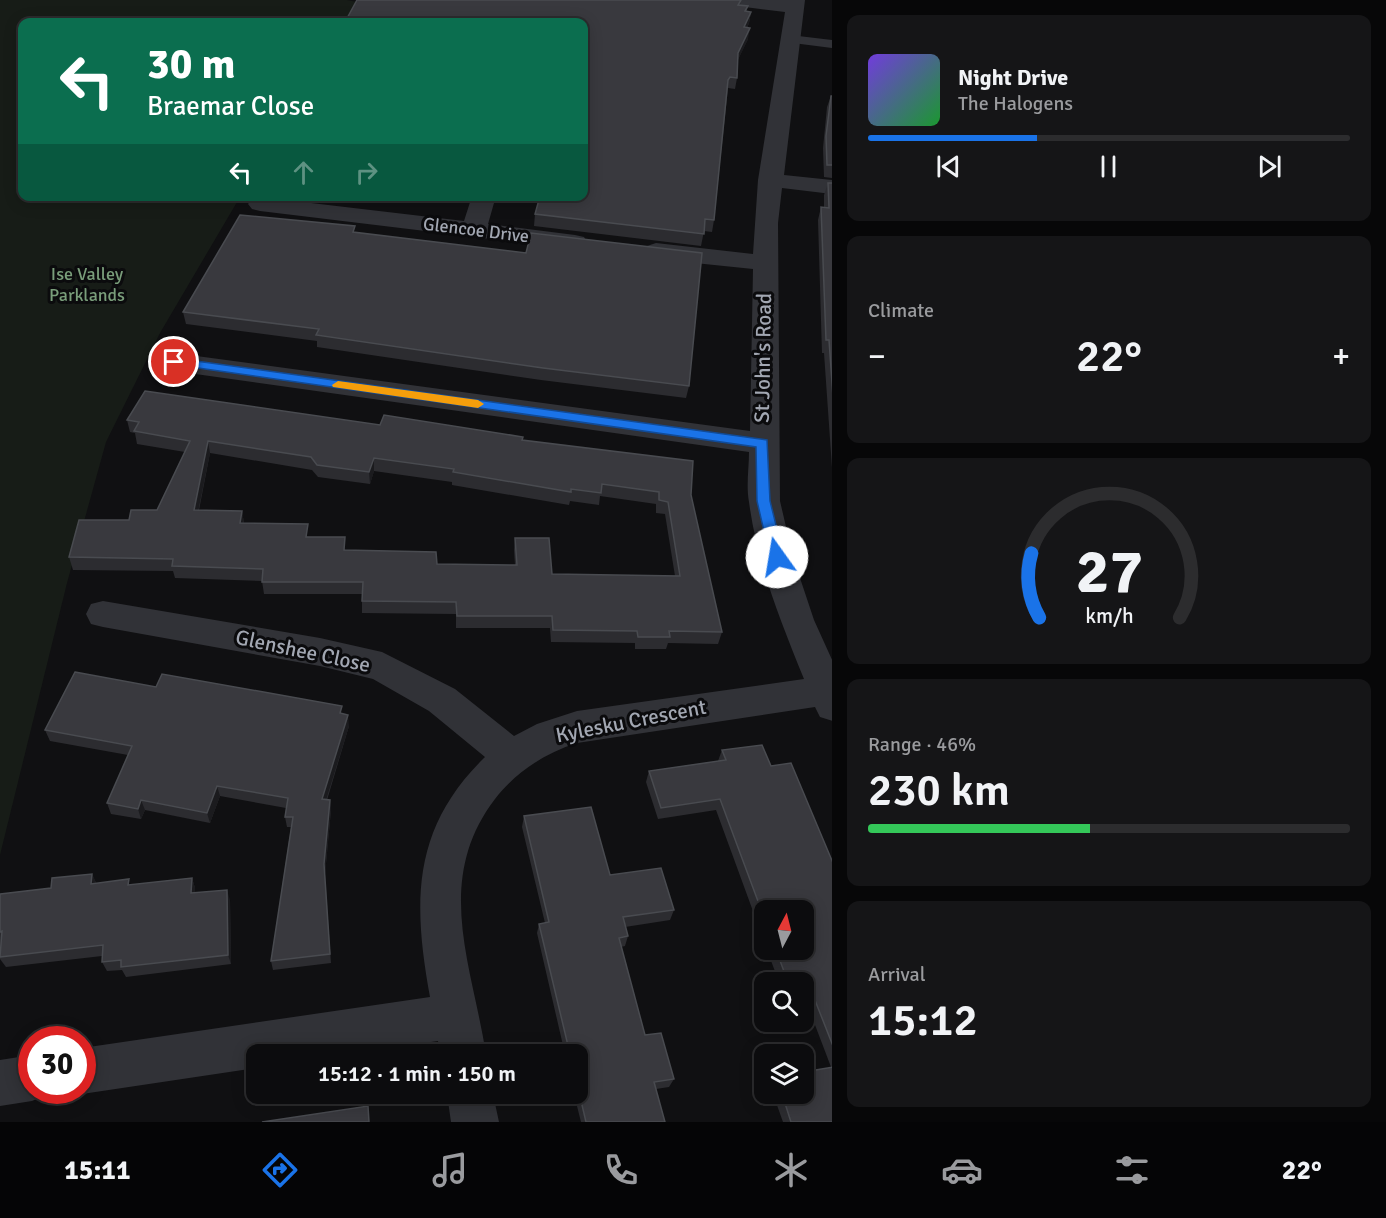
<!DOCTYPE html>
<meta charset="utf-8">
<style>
body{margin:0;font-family:Signika,sans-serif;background:#151517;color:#f1f3f6;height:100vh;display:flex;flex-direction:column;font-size:22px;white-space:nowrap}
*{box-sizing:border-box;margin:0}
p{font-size:20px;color:#9a9b9e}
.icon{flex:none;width:33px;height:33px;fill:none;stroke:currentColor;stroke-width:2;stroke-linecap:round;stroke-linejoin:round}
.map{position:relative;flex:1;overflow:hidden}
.details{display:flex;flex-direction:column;gap:15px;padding:15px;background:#070708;width:554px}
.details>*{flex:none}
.guide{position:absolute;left:18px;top:18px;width:570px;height:183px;border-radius:12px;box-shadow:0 3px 15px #0003,0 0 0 2px #2c2c2e;background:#0b6e4f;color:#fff;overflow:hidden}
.needle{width:39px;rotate:7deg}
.fabs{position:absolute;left:754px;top:900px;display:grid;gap:12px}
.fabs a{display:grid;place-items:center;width:60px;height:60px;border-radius:12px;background:#0c0c0e;box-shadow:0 3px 15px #0003,0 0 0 2px #2c2c2e;font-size:30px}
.speed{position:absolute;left:18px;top:1026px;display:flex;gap:12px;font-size:30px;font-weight:700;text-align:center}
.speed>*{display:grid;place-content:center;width:78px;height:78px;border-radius:50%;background:#0c0c0e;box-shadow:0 3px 15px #0003,0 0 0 2px #2c2c2e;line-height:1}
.speed .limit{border:9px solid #d22;background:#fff;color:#111}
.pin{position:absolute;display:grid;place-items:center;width:51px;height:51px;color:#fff;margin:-26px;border:3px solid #fff;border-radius:50%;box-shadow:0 2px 6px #0007}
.me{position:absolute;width:66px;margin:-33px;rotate:347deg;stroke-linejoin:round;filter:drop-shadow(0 0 4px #0008)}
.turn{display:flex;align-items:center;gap:21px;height:126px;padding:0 30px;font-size:27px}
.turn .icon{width:78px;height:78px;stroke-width:2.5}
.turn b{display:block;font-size:42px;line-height:51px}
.lanes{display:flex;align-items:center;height:57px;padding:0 30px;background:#0003;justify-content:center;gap:30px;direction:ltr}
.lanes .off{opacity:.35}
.big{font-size:45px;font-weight:600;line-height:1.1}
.details .widget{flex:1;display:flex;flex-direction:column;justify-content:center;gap:9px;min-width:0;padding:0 21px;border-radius:12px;background:#151517}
.details .dial{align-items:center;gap:0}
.dial svg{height:156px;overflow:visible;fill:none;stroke:#2c2c2e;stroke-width:7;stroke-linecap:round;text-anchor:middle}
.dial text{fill:#f1f3f6;stroke:none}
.song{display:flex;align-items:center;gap:18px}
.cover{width:72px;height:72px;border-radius:9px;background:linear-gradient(135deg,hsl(260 70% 55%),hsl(130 70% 35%))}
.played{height:6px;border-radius:3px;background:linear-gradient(90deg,#1a73e8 35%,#2c2c2e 35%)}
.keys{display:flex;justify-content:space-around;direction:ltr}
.heat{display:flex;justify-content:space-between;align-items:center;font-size:33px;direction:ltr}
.charge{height:9px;border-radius:4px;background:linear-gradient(90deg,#34c759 46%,#2c2c2e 0)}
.trip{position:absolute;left:246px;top:1044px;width:342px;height:60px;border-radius:12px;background:#0c0c0e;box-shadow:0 3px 15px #0003,0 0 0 2px #2c2c2e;font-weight:600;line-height:60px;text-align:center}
.dock{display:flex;height:96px;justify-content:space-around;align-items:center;background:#050506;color:#9a9b9e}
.dock .icon{width:42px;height:42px}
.dock .selected{color:#1a73e8}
.dock b{font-size:27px;color:#f1f3f6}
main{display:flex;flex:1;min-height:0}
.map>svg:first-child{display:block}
.green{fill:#171c17}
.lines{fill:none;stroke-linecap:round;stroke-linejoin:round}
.service{fill:#313237;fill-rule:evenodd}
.minor{fill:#313237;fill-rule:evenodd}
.wall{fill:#2c2c30;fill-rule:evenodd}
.shaded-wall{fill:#1b1b1e}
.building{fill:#39393e;stroke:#494b50;stroke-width:1.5;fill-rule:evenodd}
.route{fill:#1a73e8;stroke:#114b97;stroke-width:1.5}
.slow{fill:#f59e0b}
.labels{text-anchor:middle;stroke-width:6;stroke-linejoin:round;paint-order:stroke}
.far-street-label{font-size:18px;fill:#a2a7b2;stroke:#0b0b0d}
.far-park-label{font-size:18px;fill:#799d7a;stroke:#0b0b0d}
.street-label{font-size:21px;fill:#a2a7b2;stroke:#0b0b0d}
</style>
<main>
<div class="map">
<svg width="833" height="1122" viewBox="0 0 833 1122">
<rect width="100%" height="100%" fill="#101012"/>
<path class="green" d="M0,0h347l15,3 -13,19h-327v174l218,1 -80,136 -54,109 -39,141 -67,272z"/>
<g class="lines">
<path class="service" d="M790,35l43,5v8l-48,-6 -2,-3z"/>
<path class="minor" d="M728,0h77l-21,175 49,5v14l-51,-6 -4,35 2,278 13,56 21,63 19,42v59l-13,-4 -5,-10 -238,36c-32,10 -61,29 -82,56 -62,81 -23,166 -9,255h-46l-2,-13 -92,13h-90v14l-174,26 -8,-4h8v-42l348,-51c-17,-94 -19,-168 55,-240l-56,-46 -56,-32 -53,-13 -217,-39 -12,-3 -5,-10 5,-10 12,-3 217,37 62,14 73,37 59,47 23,-12 40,-13 227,-32c-23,-57 -47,-116 -55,-177 -3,-16 0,-34 0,-50l-575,-81 -10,-3 -4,-6 4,-6 10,-3 576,78 3,-162 -97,-10 -9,-3 -4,-5 4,-5 9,-3 97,11 5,-74 27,-168 -48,-6z
M472,196h24l-8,28 87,11 9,2 3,5 -3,5 -9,2 -315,-38 -8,-2 -4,-5 4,-5 8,-2 204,24z
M32,1055v35h18l-2,4 -16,7 -32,5v-46z
M447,1094h46l6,28h-48z"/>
</g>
<path class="wall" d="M357,0h384l-1,5 8,1 -2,6h5l-2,11 -2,5 1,11 -10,20 -1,19 -2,11 -7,-1 -14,132 -2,12 -8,-1 -3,15 -167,-20 1,-12 49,-18v-174z
M831,96h2v82l-9,-1 -1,-29 4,-41z
M828,183h5v299l-9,-129h-2l-4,-133 3,-13 3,1v-13z
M356,232l333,154 -3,12 -145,-18 -224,-33v-6l-131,-17 -3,-12z
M127,420l253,5 143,15 168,55 31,137 -4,12 -50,-1 -2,6h-31v-6l-84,-1 -1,-14h-94v-14l-94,-1v-19h-98l-2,-13 -87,-3 -2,-7 -100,-1 -4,-13 60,-37 28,-10 28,-58 -48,-8 -2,-11 -5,-1zM210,453l102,17 6,7 52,7 4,-13 78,11v3l117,20 1,-4 29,4 1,-9 56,8v9l9,1 10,62 -123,-2 -37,-36 -1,12 1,15 -78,-1 -91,-14 -37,-13 -65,-14 -2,-12 -43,-1z
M156,687l187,27 6,12 -22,74h3l1,10 -6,64 6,89 -58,7 -2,-9 20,-134h-4l-2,-10 1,-9 -66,-12 -10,27 -65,-13 -4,9 -30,-5 -4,-11 21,-48 -78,-14 -5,-11z
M722,750l49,16 62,97v259h-50l-10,-28h31l27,-27 -27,-71v-14h-25l-12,-32h37l-39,-40v34l-49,-134 -58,9 -12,-37 3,-11 69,-10z
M524,816l86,59 64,35 -4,10 -45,7 3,9 -3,10 -4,1 24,88 29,44 -5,8 -13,2 9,33h-84l-7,-28h4v-40h-13l-28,-121 2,-9 6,-1 -23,-96z
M92,874l4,9 35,2 61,-7 3,10v5l35,7 1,64 -105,13 -4,-7 -15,1 -5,-9v-6l-96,11 -6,-8v-65l51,-6z"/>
<path class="shaded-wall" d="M751,12l-2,11 -7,15 2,-11z
M750,28l-2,11 -12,25 2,-11z
M208,441l2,12 -14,69 -2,-12z
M374,458v13l-4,13 -1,-12z
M242,511l2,13 -4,-1z
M348,715l1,11 -26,84 -1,-11z
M217,786l3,10 -10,27 -3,-10z
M141,800l4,10 -4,9 -3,-10z
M330,800l1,10 -6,64 6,89 -7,-99z
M92,874l5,10h-6z
M192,878l3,10v16l-4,-11z
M227,890l3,10 1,64 -3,-9z"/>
<path class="building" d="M357,0h384l-3,5 10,1 -3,5 6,1 -7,15 6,1 -12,25 -1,25 -7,-1 -2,3 -14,140 -9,-1 -1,15 -169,-20 5,-18h44v-174h-239z
M831,96h2v69h-6l-1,-29z
M828,183h5v214l-4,-57h-3l-5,-133 8,1z
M240,215l115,11 -2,6 173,21 5,-20 171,20 -13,133 -146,-18 -227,-33 3,-6 -136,-17z
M145,391l235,34 4,-10 139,22 -1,3 171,21 -2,34 31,137 -53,-1 1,6h-32l-1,-6 -84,-1 -1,-14h-95l-1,-14 -94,-1 1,-19h-101l1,-13 -91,-3 1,-7 -104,-2 10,-37h50l2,-10h26l33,-69 -56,-10 5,-9 -12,-2zM208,441l103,16 6,8 52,7 5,-14 80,11 -1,3 118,20v-3l30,4 1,-9 57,8v8l9,2 12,74 -128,-2 -3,-36h-34l2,27 -80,-1 -1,-12 -92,-2 1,-13h-39l2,-13 -68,-1 2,-12 -48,-1z
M75,672l81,15 6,-13 180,32 -2,7 8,2 -26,84 8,1 -6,64 6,90 -59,7 22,-144h-8l3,-19 -71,-12 -10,27 -66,-13 -3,9 -31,-6 25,-57 -87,-16z
M762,745l9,21 20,-3 42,100v183l-24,-61 -5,1v-4h-16l-12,-32h28v-40h-39v10l-45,-121 -59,9 -12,-37 77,-11 -4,-10z
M591,807l19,68 51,-7 13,42 -51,7 5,19 -9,2 26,97 16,-2 13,46 -20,3 11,40h-79l-8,-34v-34h-8l-31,-130 10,-2 -25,-106z
M92,874l-1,10 38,-5 -1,6 64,-7 -1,15 36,-3 1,65 -107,12v-7l-19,2 1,-17 -103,12 2,-26 -2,1v-38l51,-6 1,-10z
M833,1067v55h-42l-9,-28h22v-22z
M368,1106l1,16h-107z"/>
<path class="route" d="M174,358l593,82 3,61 14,56 -7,5 -7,-5 -13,-56 -1,-54 -586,-83 -2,-2z"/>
<path class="slow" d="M338,381l140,19 6,4 -6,4 -145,-21 -1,-2z"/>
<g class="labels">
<g class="far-street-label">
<text transform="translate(476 230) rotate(7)" y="6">Glencoe Drive</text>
</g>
<g class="far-park-label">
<text x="87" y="280">Ise Valley<tspan x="87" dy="21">Parklands</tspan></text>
</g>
<g class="street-label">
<text transform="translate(763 358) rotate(-89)" y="7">St John's Road</text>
<text transform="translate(303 651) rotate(12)" y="7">Glenshee Close</text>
<text transform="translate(631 721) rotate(-11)" y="7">Kylesku Crescent</text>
</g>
</g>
</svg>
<div class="fabs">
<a><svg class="needle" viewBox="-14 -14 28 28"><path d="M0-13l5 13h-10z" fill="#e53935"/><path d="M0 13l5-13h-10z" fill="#9a9b9e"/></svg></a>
<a><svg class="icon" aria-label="search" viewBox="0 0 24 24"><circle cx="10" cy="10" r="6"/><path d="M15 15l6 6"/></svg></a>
<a><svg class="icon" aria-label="layers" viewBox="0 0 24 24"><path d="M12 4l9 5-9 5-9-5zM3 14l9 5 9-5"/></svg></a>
</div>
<div class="speed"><div class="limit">30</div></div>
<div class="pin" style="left:174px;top:362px;background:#d93025"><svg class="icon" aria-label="arrive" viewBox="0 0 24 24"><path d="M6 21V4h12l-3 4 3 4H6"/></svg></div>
<svg class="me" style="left:777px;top:557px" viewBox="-20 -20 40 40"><circle r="19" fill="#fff"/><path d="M0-13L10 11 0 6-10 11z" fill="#1a73e8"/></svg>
<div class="trip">15:12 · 1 min · 150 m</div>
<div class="guide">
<div class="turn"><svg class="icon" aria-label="left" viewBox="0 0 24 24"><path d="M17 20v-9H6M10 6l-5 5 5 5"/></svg><div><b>30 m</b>Braemar Close</div></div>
<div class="lanes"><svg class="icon" aria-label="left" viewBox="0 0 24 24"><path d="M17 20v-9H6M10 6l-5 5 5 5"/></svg><svg class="icon off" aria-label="ahead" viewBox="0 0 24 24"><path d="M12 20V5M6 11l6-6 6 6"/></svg><svg class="icon off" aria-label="right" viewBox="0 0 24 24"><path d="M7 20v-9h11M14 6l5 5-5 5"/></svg></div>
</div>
</div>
<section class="details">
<div class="widget">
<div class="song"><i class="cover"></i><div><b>Night Drive</b><p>The Halogens</p></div></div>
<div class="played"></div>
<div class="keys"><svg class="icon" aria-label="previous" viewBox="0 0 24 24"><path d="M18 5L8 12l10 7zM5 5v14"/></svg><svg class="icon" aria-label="pause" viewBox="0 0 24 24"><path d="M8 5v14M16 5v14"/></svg><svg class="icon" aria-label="next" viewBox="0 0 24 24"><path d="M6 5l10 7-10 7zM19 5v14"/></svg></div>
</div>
<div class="widget"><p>Climate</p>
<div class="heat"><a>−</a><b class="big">22°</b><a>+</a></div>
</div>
<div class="widget dial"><svg viewBox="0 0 100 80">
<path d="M14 69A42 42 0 1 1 86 69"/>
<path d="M14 69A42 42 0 0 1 10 36" stroke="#1a73e8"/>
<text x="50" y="56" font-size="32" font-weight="700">27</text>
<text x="50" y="72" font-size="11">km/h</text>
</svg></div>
<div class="widget"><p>Range · 46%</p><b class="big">230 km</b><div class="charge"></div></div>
<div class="widget"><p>Arrival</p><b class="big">15:12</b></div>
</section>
</main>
<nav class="dock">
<b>15:11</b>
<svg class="icon selected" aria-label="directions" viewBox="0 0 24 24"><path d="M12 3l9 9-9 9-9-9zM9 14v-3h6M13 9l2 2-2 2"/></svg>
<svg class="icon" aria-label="music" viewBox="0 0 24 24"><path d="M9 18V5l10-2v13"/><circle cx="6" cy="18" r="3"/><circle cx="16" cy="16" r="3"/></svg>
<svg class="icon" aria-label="phone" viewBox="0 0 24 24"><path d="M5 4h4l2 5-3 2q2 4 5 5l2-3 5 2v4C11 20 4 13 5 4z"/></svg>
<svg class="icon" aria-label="climate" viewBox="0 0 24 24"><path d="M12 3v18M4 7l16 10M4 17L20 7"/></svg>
<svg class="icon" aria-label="car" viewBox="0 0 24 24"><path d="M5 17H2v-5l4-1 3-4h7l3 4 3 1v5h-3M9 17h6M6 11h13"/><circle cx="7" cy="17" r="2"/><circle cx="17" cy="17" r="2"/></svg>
<svg class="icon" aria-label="filters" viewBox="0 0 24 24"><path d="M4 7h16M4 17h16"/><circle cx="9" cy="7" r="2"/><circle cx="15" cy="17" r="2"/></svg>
<b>22°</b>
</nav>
